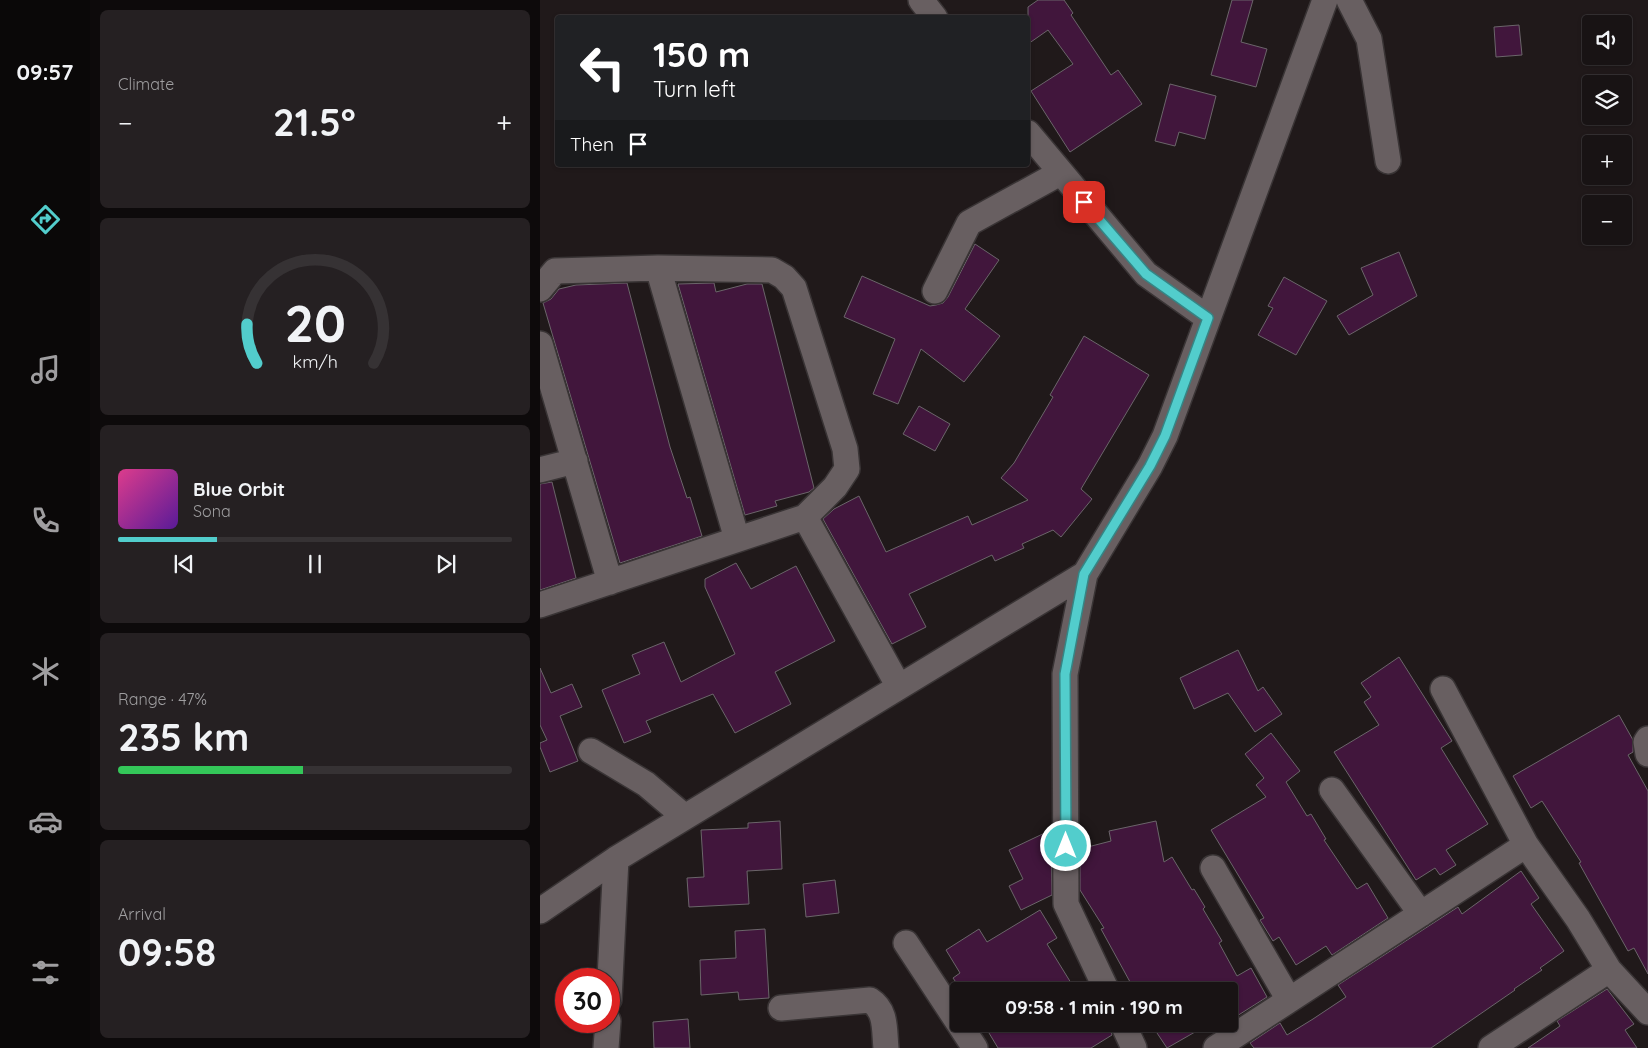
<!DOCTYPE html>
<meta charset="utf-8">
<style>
body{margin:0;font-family:Quicksand,sans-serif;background:#252022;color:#f1f3f6;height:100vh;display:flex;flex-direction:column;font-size:19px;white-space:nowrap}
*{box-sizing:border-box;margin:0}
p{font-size:16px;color:#9f9ea0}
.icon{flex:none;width:28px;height:28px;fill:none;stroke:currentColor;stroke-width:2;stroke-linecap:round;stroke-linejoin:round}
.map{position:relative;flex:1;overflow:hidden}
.side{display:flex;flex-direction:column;gap:10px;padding:10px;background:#0d0a0b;width:450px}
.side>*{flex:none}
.guide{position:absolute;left:15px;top:15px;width:475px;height:152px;border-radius:5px;box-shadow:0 1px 4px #0004,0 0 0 1px #363234;background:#202124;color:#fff;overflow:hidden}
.fabs{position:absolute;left:1042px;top:15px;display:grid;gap:10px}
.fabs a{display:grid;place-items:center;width:50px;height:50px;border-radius:5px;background:#181314;box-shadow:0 1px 4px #0004,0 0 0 1px #363234;font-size:25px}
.speed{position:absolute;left:15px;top:968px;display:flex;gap:10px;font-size:25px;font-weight:700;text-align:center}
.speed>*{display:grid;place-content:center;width:65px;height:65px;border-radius:50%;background:#181314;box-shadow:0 1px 4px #0004,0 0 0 1px #363234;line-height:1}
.speed .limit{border:8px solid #d22;background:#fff;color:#111}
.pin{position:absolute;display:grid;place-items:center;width:42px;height:42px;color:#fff;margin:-21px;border-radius:10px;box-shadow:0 2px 8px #0006}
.me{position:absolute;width:55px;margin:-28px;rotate:0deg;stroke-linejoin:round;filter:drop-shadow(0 0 4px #0008)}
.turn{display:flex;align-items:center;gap:18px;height:105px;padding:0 15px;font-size:22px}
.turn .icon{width:65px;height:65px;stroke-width:2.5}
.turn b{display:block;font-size:35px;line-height:42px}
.then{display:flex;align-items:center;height:48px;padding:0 15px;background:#0003;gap:10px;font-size:19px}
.big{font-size:38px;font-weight:800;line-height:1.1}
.side .tile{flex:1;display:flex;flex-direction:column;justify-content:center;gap:8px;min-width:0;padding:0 18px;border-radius:8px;background:#252022}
.side .dial{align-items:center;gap:0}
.dial svg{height:130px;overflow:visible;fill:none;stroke:#363234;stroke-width:7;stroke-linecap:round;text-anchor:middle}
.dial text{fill:#f1f3f6;stroke:none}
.song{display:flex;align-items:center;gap:15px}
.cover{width:60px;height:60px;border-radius:8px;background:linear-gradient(135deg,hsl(330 70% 55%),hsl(270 70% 35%))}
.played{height:5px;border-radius:2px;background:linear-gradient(90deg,#52cdcc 25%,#363234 25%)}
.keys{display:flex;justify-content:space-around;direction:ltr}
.heat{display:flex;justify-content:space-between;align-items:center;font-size:28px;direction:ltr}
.charge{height:8px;border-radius:4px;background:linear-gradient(90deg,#34c759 47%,#363234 0)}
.trip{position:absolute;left:410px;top:982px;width:288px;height:50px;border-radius:5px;background:#181314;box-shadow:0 1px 4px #0004,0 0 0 1px #363234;font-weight:800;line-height:50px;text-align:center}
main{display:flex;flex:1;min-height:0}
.dock{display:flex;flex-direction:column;width:90px;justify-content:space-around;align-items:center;background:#0a0808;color:#9f9ea0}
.dock .icon{width:35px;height:35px}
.dock .on{color:#52cdcc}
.dock b{font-size:22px;color:#f1f3f6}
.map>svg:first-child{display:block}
.building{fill:#41163c;stroke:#6b656a}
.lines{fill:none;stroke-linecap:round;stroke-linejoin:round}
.street-casing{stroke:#393435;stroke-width:28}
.street{stroke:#685f61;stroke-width:25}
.route-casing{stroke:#358585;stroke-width:12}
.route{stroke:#52cdcc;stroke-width:9}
</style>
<main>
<nav class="dock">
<b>09:57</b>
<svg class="icon on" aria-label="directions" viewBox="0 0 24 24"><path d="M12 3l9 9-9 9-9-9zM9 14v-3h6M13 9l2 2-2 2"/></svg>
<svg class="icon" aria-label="music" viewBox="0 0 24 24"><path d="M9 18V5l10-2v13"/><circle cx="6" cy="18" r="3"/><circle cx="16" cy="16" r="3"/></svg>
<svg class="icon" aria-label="phone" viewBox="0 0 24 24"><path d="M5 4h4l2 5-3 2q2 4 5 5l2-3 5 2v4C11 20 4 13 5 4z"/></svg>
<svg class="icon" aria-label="climate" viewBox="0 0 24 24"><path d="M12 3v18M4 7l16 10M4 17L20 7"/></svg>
<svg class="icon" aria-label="car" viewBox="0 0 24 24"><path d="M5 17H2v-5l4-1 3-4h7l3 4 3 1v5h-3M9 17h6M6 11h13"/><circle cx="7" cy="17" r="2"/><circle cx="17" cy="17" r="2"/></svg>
<svg class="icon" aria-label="filters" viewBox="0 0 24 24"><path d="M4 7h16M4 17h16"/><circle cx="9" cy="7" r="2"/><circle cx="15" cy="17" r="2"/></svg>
</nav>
<section class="side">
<div class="tile"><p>Climate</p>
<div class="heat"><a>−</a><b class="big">21.5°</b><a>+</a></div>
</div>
<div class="tile dial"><svg viewBox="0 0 100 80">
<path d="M14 69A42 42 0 1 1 86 69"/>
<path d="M14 69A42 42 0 0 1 8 45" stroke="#52cdcc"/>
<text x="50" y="56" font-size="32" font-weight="700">20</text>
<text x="50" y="72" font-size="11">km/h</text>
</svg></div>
<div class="tile">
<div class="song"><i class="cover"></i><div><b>Blue Orbit</b><p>Sona</p></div></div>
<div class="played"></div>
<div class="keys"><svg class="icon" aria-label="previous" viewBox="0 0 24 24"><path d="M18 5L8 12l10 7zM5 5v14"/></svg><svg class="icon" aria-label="pause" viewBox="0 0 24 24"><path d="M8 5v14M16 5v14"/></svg><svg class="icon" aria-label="next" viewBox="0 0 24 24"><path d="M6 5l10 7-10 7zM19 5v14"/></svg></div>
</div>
<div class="tile"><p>Range · 47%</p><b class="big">235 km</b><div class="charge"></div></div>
<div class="tile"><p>Arrival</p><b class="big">09:58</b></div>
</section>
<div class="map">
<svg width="1108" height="1048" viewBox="0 0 1108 1048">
<rect width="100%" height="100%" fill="#20191a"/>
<path class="building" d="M498,0h26l9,13 -2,2 40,60 7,-5 24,34 -72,48 -39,-61 42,-27 -25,-34 -20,14v-37z
M692,0h21l-12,42 26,7 -11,38 -45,-12z
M979,25l3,30 -26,2 -2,-30z
M630,84l46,12 -11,43 -26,-7 -4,14 -20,-5z
M435,244l24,16 -34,49 35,27 -36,46 -43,-33 -23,55 -25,-10 22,-55 -51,-22 18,-41 68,30 6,-1 7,-2 5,-6z
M859,252l18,44 -68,39 -12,-19 36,-21 -12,-27z
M744,277l43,24 -31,54 -38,-20 15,-27 -5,-2z
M87,283l43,164 17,51 3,-1 12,39 -82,27 -77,-260 8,-4 8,-10 17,-4z
M174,283l2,9 31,-8h15l52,204 -5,4 -34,9 2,5 -32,9 -67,-231z
M544,336l65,39 -68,114 11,10 -31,38 -8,-7 -31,14 2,4 -29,13 -3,-6 -83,39 17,33 -34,17 -69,-125 11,-10 25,-13 27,56 82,-36 4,9 56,-25 -27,-22 13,-15 39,-66 -3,-2z
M379,406l31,18 -15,27 -32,-17z
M12,482l24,96 -36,12v-106z
M196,563l15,26 45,-23 39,75 -60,31 16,32 -56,29 -22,-39 -67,27 5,11 -27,11 -22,-53 38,-16 -8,-19 32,-13 17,40 54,-28 -30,-67v-8z
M698,650l20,41 5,-4 19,27 -27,18 -27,-39 -34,16 -14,-31z
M859,657l53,84 -11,7 47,76 -42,26 10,15 -16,10 -5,-7 -19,12 -82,-128 45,-27 -15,-23 7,-5 -10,-14z
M0,668l11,25 21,-9 10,23 -22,9 18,45 -28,11 -10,-25v-4l7,-3 -7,-15z
M1079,715l14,25v12l-5,3 20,36v183l-14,-26 -6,3 -49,-88 2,-1 -39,-61 -11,7 -18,-32z
M731,733l29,38 -14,11 21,34 4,-2 15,25 -2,1 33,49 10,-6 21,35 -56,37 -6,-9 -30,19 -17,-28 -6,4 -13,-21 4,-2 -53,-88 55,-33 -10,-12 8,-7 -19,-24z
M240,821l2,48 -35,2 2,33 -60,3 -2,-29 17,-1 -3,-47 47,-2v-5z
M616,821l8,41 8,-5 20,33 2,-1 11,18 -2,2 19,32 -3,2 18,33 14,-8 16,29 -38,24v-30h-94l-34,-62 3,-1 -24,-38v-41l31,-8 -2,-10z
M511,830l1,65 -31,15 -12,-24 14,-7 -14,-29z
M981,871l18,27 -8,6 33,47 -24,17 2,2 -28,19 1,1 -84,58h-177l-4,-5 30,-20 7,12 26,-16 33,-22 -8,-12 120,-78 4,7z
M295,880l4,33 -33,4 -3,-33z
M500,910l17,28 -10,6 29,47h-114l-9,-13 7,-5 -14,-23 33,-21 8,13z
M225,929l4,69 -30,2 -1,-8 -37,3 -1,-35 36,-2 -1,-27z
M1067,989l27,35 -9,6 12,18h-109l32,-22 -3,-5z
M148,1019l2,29h-36l-1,-26z
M447,1024h122l3,11 -21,13h-93l-12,-20 3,-1z
M611,1024h58l-42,24z"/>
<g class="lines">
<defs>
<path id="street" d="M381,0l14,18
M809,0l20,39 19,122
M488,133l118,141 62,44
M118,268l79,271
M0,289l15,-18 103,-3 114,2 12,7 10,11 51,161 2,20 -12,18 -30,30 -265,88
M395,291l34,-68 91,-50
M0,344l70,238
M0,470l35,-9
M265,517l94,170
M545,574l-20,100 1,230 41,87
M903,689l83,156 52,74 31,51 39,42
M1108,739l-2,3 2,12
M51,751l55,33 39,33
M792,790l89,124
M673,868l76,132
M0,911l76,-52 469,-285 65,-108 15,-30 160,-436
M366,943l69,105
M69,999l7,-140
M241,1008l89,-8c17,11 14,30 16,48
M583,1024l11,24
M66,1048l2,-27
M676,1048l310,-203
M951,1048l118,-78"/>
</defs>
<use href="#street" class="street-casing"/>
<use href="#street" class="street"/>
</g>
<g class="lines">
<defs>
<path id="route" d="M526,846l-1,-172 19,-100 66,-108 15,-30 43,-118 -62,-44 -62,-72"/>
</defs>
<use href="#route" class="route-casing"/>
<use href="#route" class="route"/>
</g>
</svg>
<div class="fabs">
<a><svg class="icon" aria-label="sound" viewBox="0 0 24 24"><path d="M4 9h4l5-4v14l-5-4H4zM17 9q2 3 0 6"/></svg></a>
<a><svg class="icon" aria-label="layers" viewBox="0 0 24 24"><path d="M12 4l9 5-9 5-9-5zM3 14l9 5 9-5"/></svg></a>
<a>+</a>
<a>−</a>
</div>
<div class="speed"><div class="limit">30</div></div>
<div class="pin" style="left:544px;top:202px;background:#d93025"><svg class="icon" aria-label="arrive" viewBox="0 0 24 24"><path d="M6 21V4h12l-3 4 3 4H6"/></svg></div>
<svg class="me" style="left:526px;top:846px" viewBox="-20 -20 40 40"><circle r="17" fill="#52cdcc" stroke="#fff" stroke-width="3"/><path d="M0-11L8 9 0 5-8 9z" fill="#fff"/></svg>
<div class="trip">09:58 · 1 min · 190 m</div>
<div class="guide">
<div class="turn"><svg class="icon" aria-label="left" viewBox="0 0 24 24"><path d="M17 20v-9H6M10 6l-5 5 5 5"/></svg><div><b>150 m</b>Turn left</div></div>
<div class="then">Then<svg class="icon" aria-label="arrive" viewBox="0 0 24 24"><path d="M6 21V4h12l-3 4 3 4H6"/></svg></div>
</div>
</div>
</main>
